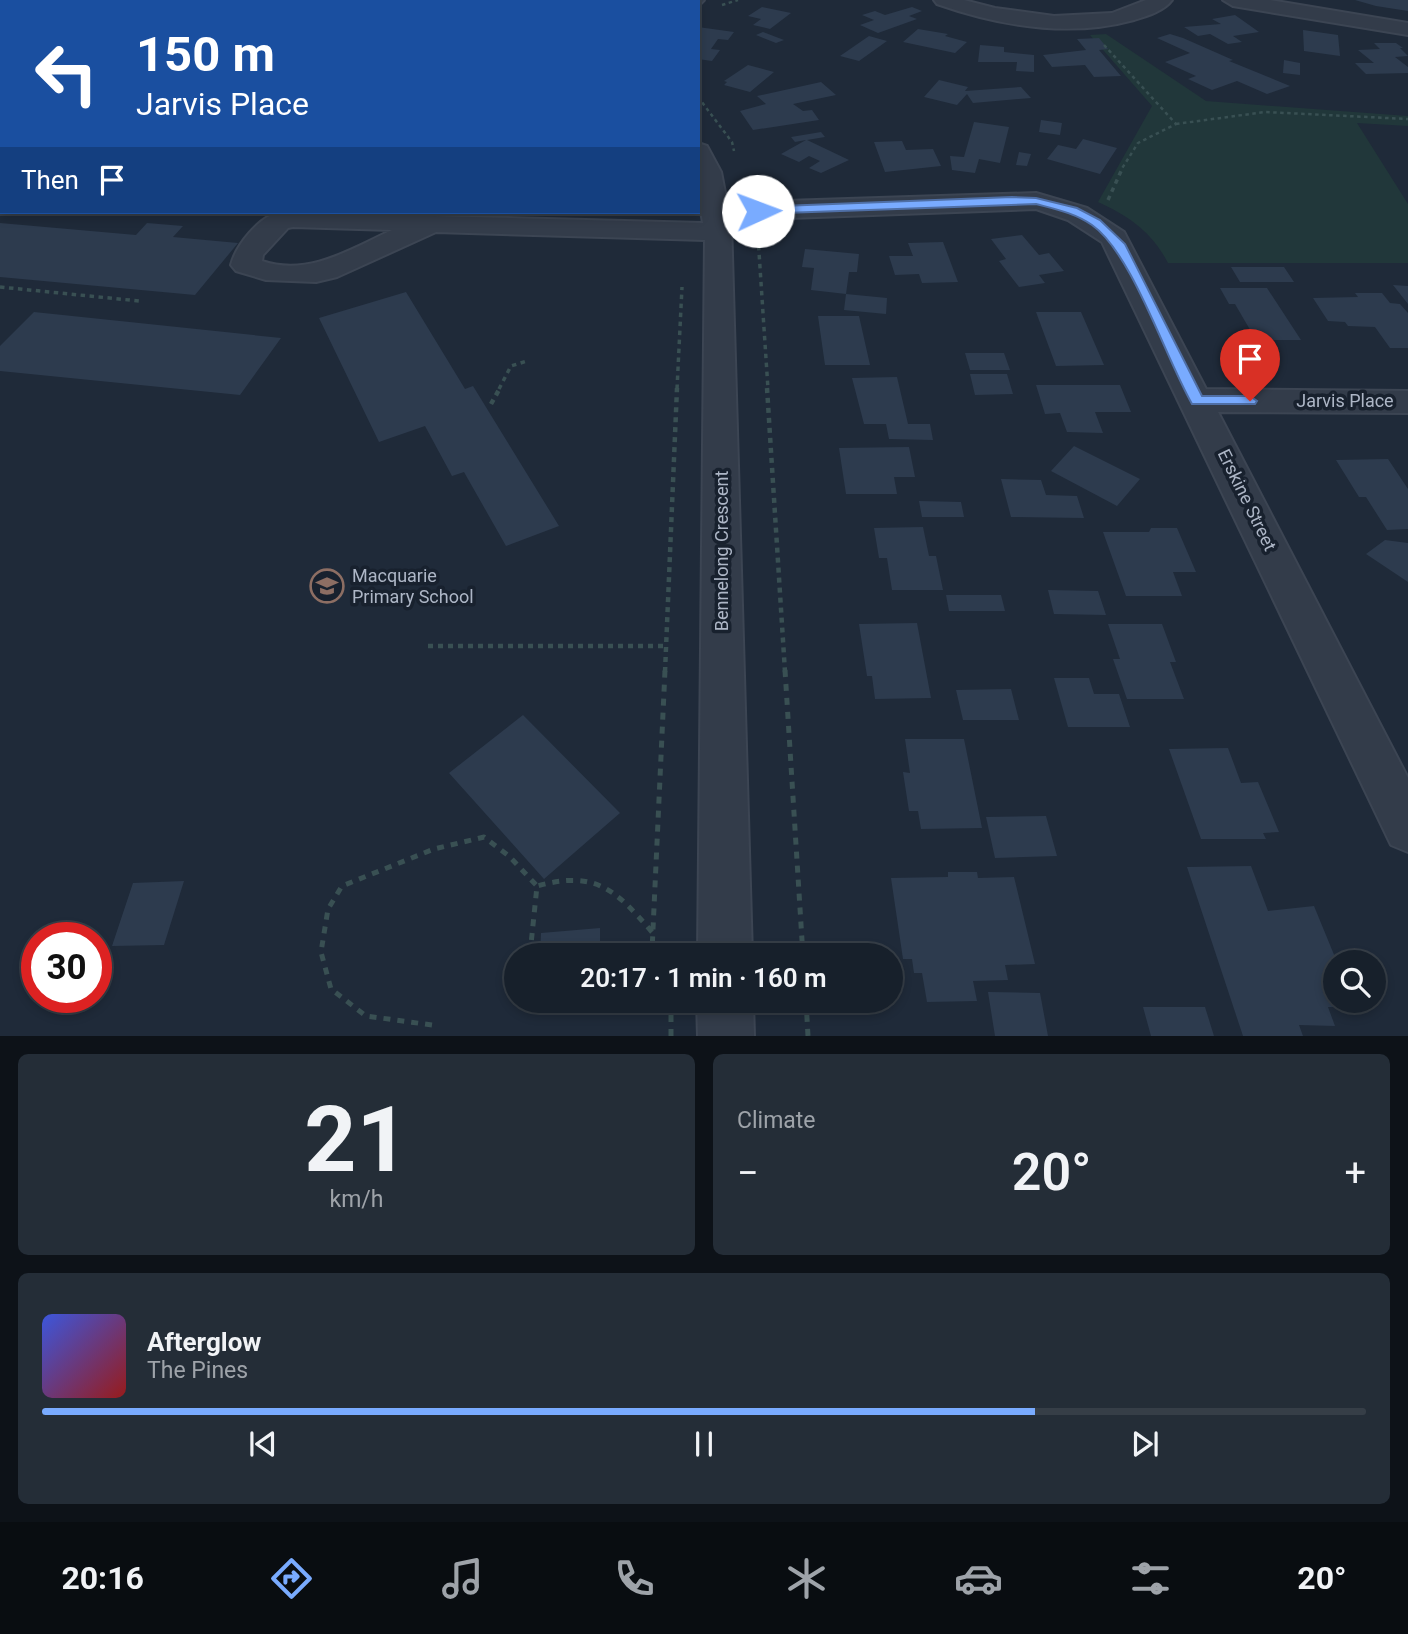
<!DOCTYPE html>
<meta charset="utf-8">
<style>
body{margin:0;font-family:Roboto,sans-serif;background:#242d37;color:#f1f3f6;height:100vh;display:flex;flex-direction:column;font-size:26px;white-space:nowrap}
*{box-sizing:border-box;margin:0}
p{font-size:23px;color:#9ea3a9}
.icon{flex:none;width:38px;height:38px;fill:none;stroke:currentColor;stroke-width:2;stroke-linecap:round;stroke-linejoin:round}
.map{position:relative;height:1036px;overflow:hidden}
.drawer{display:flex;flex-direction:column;gap:18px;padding:18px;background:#0d1218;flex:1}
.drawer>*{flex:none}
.banner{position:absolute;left:0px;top:0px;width:700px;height:214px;box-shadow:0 4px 10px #0003,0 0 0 2px #363e47;background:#1a4fa0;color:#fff;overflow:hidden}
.tools{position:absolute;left:1323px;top:950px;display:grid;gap:14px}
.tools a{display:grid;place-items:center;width:63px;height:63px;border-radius:50%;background:#17202b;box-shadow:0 4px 10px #0003,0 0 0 2px #363e47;font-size:35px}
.speed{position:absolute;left:21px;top:922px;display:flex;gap:14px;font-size:35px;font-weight:700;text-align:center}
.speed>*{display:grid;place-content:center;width:91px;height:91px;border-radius:50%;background:#17202b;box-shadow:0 4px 10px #0003,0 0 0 2px #363e47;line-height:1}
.speed .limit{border:10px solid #d22;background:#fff;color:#111}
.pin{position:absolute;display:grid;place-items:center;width:60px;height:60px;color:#fff;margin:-72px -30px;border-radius:50% 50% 50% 0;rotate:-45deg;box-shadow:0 0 7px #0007}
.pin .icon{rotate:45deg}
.me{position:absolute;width:77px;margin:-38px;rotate:88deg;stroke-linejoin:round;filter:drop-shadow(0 0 5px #0008)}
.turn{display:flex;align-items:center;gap:24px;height:147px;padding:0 21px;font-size:32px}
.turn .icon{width:91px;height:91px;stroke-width:2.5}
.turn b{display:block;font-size:49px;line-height:60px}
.then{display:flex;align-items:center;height:66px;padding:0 21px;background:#0003;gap:14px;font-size:26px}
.big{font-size:52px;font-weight:600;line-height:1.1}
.drawer .widget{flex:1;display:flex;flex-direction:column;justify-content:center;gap:10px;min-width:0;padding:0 24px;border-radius:10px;background:#242d37}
.drawer .dial{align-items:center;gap:0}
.dial b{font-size:91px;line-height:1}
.song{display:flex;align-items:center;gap:21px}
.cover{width:84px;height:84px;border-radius:10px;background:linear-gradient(135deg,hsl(230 70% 55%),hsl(0 70% 35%))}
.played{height:7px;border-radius:4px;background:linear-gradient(90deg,#79abff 75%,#363e47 75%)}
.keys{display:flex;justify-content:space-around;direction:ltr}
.heat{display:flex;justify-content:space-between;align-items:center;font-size:38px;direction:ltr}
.drawer .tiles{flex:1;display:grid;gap:18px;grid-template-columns:1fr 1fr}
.widget:last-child{grid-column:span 2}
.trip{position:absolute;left:504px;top:943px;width:399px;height:70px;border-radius:35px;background:#17202b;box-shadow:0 4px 10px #0003,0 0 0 2px #363e47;font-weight:600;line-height:70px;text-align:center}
.tabs{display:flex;height:112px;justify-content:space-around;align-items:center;background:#090d11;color:#9ea3a9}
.tabs .icon{width:49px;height:49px}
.tabs .current{color:#79abff}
.tabs b{font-size:32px;color:#f1f3f6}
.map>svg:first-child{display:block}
.green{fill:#21373a}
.building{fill:#2d3b4e}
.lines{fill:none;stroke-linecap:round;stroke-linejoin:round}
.minor-casing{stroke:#3c4553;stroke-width:4}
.path-far3{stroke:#395053;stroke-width:2.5;stroke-dasharray:3.5 3.5;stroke-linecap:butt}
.path-far2{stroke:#395053;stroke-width:3.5;stroke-dasharray:4.5 4.5;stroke-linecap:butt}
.path-far1{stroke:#395053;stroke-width:4.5;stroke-dasharray:5 5;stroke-linecap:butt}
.path{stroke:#395053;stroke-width:5;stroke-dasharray:7 7;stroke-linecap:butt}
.minor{fill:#333c4a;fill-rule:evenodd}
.route{fill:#79abff;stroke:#4f6fa6;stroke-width:2}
.labels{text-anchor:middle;stroke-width:7;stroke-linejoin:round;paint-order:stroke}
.street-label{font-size:18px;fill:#adb6c6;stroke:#18212e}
.poi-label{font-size:18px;fill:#adb6c6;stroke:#18212e;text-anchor:start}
</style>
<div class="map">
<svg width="1408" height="1036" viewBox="0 0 1408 1036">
<rect width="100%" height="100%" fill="#1f2a39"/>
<path class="green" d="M1106,34l100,67 202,15v10l-51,-3 51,81v59h-240c-16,-31 -39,-47 -70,-61l54,-96 -62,-71z"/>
<path class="building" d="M1355,0h53v11l-32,-5z
M762,7l29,6 -21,16 -17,-4 8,-6 -13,-3z
M912,7l10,4 -13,5 8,3 -39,14 -18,-8 14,-5 -12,-5 13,-4 10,4z
M1235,15l24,17 -26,4 9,6 -14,2 -18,-10 -12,2 -14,-9 37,-3 -9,-5z
M698,27l36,5 -6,8 -10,-1 -7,10 9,1 -8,11 -14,-2z
M918,29l30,5 -3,2 22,6 -12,11 -52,-11z
M1303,30l35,5 2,21 -36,-5z
M763,32l21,8 -8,3 -20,-8z
M1170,34l13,4 50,22 -4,1 61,25 -23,8 -30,-13 -25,9 -24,-11 8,-3 -31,-14 25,-9 -33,-15z
M869,36l18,5 -28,20 -19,-5z
M1099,38l9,11 -9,1 22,26 -27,1 -9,-12 -33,2 -9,-12 43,-5 -9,-11z
M1374,43h22l7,5h-3l8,8 -13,1 13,10v6l-42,1 -11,-11h19l-16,-13 22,-1z
M980,45l24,2v5l30,3v17l-18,-1 1,-9h-39z
M1284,60l16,3v12l-17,-2z
M748,65l26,7 -24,20 -26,-7 3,-3 -3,-1z
M939,80l29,7 -3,4 56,-4 10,11 -58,5 -6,-9 -10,11 -33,-8z
M821,82l15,13 -43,9 10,7 9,-1 7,10 -66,10 -13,-19 26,-7 -9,-8z
M1041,120l21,3 -2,12 -21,-3z
M974,122l35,5 -9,36 -21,-4 -4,14 -23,-3 -2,-14 14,1z
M821,132l4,5 -18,3 42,20 -28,13 -12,-5 11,-7 -11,-5 -10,6 -18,-8 25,-14 -11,2 -4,-5z
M1083,139l34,9 -17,26 -53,-15 11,-14 18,4z
M902,141l4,9 27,-1 8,17 -56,6 -11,-30z
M1019,152l12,2 -4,12 -11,-1z
M0,223l136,12 11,-12 36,3 -10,11 65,6 -43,52 -195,-18z
M1022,235l17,20 10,-2 15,18 -25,4 6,8 -26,4 -20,-26 7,-2 -15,-20z
M943,242l15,40 -36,1 -3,-9 -24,1 -6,-19h24l-5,-13z
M805,249l54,5 -2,18h-8l-3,22 -35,-4 3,-22 -12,-1z
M1231,267h53l10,15h-54z
M1393,285l15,1v18z
M1220,288h47l34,52h-45l-21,-36h-6z
M406,292l59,97 8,-3 86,140 -53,20 -42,-74 -12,4 -27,-50 -46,16 -60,-124z
M1355,293h27l8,10 10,1 8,9v35h-18l-15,-21 -27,-1 -3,-4 -17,-1 -15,-23 45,-1z
M846,294l41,4 -1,16 -42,-4z
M34,312l247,26 -41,57 -240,-24v-25z
M1036,312h45l23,53 -48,1z
M818,316h41l11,49h-45z
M965,353h39l6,17h-40z
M970,374h37l6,20 -38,1z
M897,377l11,47h22l3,16 -44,-1 -3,-15h-22l-12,-46z
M1036,385h84l11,27h-36l8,21 -36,-1 -7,-19 -15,1z
M1074,446l66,33 -23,27 -66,-35z
M909,447l6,30h-21l3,17h-51l-7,-46z
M1388,459l20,30v40l-21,1 -21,-33h-7l-23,-37z
M1001,479l40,1 5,15 31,1 7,22 -73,-1z
M919,501l42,1 3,15h-42z
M923,527l6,29h7l7,34h-51l-5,-32h-8l-5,-30z
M1151,528h26l19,44h-23l9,24h-56l-23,-64h46z
M1385,540l23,3v39l-42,-28z
M1048,590l50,1 8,24 -52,-1z
M946,595h55l4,16h-56z
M917,623l14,75 -56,1 -3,-23h-5l-8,-52z
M1108,624h54l14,38h-6l14,37h-57l-14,-40h7z
M1054,678h35l5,16h25l11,33h-62z
M1011,689l8,31h-56l-7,-30z
M523,715l97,98 -76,66 -95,-106z
M905,739h59l18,89 -61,1 -3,-18h-9l-6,-39 7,1z
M1228,748l13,35 17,-1 21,50 -16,1 3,6h-65l-32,-90z
M1046,816l11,40 -62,2 -9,-41z
M1251,866l17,45 46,-5 23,56 -2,39h18l2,6h-27l7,19 -36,-1 4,11h-60l-56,-169z
M948,872h29l1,6 36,-1 21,87 -30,1 3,15 -35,1 4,20 -50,1 -5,-29h-8l-2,-14h-9l-12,-81 57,-1z
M184,881l-20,64 -52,1 21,-63z
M600,928v28h-60l1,-23z
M988,992l52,1 8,43h-53z
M1143,1007h62l9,29h-63z"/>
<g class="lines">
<defs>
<path id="minor" d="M0,0l9,2h-7v10z
M334,0h24l-25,2z
M528,0h21l1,2h-21z
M680,0h24l-6,6v-4z
M934,0h30l31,8 59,8 58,-3 34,-13h26c-8,11 -25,16 -38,20 -66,18 -134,6 -197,-16z
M1223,0h47l138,23v12l-175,-29z
M698,143l9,3 14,26 6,31 309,-10 51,15 37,24 82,157 202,2v22l-190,-1 190,366v74l-17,-7 -289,-603 -34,-22 -32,-11 -305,11 21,736h-54l7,-716 -269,-8 -99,45 -21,5 -50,-2 -30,-9 -5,-6c5,-20 28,-48 48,-53l424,11 -5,-30zM293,227l99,3c-41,19 -84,47 -130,31l1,-6 25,-27z
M0,158h2v16h-2z
M697,1001h56l1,35h-56z"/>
</defs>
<use href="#minor" class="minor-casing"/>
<path class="path-far3" d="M573,0l3,2
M643,2l5,-2
M722,5l16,-5
M1104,45l72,79 -38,19 -17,27
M698,97l34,45 2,9
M1176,124l89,-12 143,7"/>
<path class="path-far2" d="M1108,200l14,-31
M758,237l10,152
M0,287l139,14
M499,389l12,-23 16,-5
M677,389l5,-102"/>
<path class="path-far1" d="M767,388l18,284
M491,404l9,-16
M428,646h238
M665,672l12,-284"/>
<path class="path" d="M785,670l18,286
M530,954l7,-68c58,-16 78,3 115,46
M656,956l-4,-5 13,-281
M671,1001v35
M806,1001l2,35
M432,1025l-66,-9 -35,-27 -10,-37 7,-43 14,-23 92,-37 50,-12 25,19 28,30"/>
<use href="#minor" class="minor"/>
</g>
<path class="route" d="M1012,197l24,1 41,10 23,12 25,24 77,152h48l7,5 -2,3h-63c-27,-47 -60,-151 -100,-179 -17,-12 -37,-16 -56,-21l-278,10 -5,-3 5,-4z"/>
<defs>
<symbol id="school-ring" viewBox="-11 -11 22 22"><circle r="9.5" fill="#18212e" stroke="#8d6e63" stroke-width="1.5"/><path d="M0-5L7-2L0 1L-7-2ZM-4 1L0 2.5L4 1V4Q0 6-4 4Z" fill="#8d6e63"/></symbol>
</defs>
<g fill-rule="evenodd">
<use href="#school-ring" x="308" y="567" width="38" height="38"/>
</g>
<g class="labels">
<g class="street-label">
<text x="1345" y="407">Jarvis Place</text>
<text transform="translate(1247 500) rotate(64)" y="6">Erskine Street</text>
<text transform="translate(722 551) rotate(-90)" y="6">Bennelong Crescent</text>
</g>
<g class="poi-label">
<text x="352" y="582">Macquarie<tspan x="352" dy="21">Primary School</tspan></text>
</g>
</g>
</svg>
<div class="tools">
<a><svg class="icon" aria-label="search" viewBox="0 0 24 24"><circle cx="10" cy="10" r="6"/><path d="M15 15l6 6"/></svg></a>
</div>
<div class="speed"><div class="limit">30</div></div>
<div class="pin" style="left:1250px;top:401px;background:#d93025"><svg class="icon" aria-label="arrive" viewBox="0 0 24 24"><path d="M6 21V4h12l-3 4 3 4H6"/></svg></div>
<svg class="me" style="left:758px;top:211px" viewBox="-20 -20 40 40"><circle r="19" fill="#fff"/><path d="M0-13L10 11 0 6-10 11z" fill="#79abff"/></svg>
<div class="trip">20:17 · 1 min · 160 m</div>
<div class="banner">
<div class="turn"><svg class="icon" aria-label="left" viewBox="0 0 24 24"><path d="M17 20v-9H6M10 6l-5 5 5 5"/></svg><div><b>150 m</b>Jarvis Place</div></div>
<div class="then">Then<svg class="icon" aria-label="arrive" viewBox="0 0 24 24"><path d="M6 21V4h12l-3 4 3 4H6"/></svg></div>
</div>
</div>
<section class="drawer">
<div class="tiles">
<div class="widget dial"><b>21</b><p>km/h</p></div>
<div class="widget"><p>Climate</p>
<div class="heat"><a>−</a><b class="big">20°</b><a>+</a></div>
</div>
<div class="widget">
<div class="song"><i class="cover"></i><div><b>Afterglow</b><p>The Pines</p></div></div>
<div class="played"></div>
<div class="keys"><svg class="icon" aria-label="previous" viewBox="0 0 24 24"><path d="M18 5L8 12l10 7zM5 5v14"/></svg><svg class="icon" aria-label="pause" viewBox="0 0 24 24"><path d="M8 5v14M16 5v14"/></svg><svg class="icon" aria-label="next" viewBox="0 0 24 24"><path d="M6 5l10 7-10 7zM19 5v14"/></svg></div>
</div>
</div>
</section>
<nav class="tabs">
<b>20:16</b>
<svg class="icon current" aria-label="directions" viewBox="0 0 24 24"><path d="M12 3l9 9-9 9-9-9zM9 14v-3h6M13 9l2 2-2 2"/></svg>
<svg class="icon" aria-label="music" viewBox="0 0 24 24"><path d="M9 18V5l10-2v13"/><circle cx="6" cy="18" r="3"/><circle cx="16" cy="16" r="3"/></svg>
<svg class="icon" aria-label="phone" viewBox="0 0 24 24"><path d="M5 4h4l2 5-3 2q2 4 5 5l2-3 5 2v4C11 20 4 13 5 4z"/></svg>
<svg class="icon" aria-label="climate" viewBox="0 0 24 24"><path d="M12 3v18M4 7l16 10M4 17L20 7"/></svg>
<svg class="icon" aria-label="car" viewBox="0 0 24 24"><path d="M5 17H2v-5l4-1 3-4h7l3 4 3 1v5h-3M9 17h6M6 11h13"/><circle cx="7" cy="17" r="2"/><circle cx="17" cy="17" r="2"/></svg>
<svg class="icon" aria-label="filters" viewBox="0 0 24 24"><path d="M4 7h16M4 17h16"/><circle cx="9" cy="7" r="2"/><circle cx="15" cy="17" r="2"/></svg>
<b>20°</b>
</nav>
